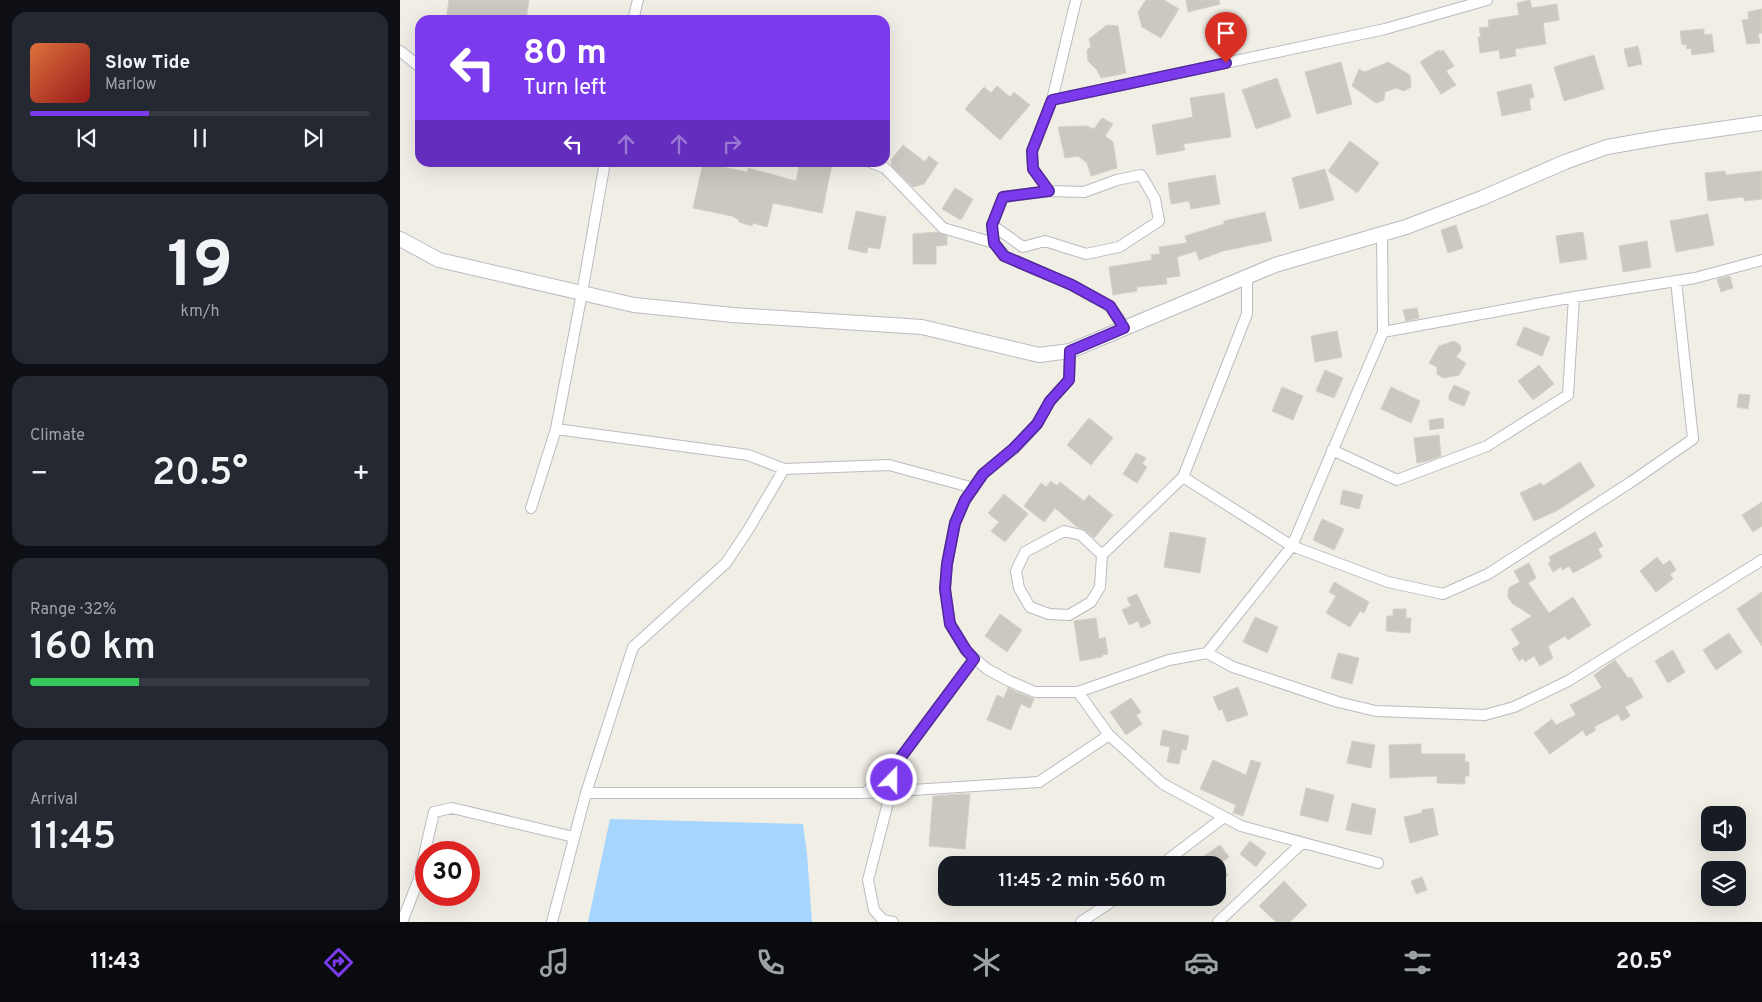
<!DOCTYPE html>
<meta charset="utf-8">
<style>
body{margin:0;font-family:Overpass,sans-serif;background:#242831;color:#f1f3f6;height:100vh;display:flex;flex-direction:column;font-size:19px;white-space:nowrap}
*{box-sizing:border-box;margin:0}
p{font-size:16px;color:#9ea1a6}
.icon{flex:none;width:28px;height:28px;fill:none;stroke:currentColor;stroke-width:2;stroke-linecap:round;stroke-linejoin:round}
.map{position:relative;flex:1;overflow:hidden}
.details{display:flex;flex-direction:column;gap:12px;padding:12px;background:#0d0f14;width:400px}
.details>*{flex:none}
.hud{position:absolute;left:15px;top:15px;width:475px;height:152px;border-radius:15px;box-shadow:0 5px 20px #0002;background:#7c3aed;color:#fff;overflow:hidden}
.buttons{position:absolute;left:1301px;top:806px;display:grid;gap:10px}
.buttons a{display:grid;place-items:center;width:45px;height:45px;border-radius:10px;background:#171b24;box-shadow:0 5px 20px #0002;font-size:25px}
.speed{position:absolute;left:15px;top:841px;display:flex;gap:10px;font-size:25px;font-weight:700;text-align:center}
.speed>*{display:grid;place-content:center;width:65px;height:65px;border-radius:50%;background:#171b24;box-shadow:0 5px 20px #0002;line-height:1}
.speed .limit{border:8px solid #d22;background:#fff;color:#111}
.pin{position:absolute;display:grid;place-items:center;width:42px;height:42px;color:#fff;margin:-51px -21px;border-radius:50% 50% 50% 0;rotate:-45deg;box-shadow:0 0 5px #0007}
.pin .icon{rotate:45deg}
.me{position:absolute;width:55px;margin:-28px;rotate:22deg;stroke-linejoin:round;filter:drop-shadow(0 0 4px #0008)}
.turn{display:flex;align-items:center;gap:18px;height:105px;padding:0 25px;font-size:22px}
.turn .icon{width:65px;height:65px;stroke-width:2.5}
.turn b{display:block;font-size:35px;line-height:42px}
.lanes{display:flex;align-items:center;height:48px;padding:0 25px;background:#0003;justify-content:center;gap:25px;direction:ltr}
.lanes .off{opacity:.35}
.big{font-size:38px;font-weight:600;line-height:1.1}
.details .widget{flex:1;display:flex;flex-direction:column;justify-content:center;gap:8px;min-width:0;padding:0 18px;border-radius:15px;background:#242831}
.details .dial{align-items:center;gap:0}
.dial b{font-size:65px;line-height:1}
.song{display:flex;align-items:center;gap:15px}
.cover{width:60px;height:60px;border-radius:8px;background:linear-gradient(135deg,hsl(20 70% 55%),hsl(0 70% 35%))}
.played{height:5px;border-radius:2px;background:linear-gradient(90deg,#7c3aed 35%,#363941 35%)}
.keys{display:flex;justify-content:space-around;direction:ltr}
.heat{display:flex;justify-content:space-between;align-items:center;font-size:28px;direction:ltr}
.charge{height:8px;border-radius:4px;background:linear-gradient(90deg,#34c759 32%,#363941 0)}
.trip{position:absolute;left:538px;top:856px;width:288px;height:50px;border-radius:15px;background:#171b24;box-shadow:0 5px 20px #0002;font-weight:600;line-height:50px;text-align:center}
.tab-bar{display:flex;height:80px;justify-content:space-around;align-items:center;background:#090b0e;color:#9ea1a6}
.tab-bar .icon{width:35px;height:35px}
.tab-bar .on{color:#7c3aed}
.tab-bar b{font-size:22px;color:#f1f3f6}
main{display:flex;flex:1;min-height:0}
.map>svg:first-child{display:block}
.water{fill:#a6d5ff}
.building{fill:#cbc8c2;stroke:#d5d0c3}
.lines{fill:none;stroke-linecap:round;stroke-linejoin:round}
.minor-casing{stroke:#b9bcc2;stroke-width:12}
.tertiary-casing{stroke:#b9bcc2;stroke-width:16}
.minor{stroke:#fff;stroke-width:10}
.tertiary{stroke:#fff;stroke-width:14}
.route-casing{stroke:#51269a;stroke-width:12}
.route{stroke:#7c3aed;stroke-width:9}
</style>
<main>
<section class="details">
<div class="widget">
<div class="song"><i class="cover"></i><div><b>Slow Tide</b><p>Marlow</p></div></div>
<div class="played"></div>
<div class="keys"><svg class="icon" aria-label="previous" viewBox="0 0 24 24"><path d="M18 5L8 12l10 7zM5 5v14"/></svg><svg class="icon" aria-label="pause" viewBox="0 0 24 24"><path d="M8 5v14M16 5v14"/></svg><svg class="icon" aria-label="next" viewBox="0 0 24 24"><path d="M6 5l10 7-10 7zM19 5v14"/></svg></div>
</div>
<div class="widget dial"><b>19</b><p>km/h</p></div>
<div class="widget"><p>Climate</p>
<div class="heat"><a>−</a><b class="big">20.5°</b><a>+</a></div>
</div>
<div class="widget"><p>Range · 32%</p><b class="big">160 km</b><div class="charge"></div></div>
<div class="widget"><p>Arrival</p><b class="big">11:45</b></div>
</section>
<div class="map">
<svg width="1362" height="922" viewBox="0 0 1362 922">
<rect width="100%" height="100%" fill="#f0eee5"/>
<path class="water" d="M210,819l193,5 4,30 5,68h-224z"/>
<path class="building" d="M49,0h80l-3,20h-80z
M746,0h18l15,9 -18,29 -19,-11 -4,-15z
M786,0h33l1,4 -32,8z
M1130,0l2,8 25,-4 2,16 -16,3 3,21 -31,5 1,7 -16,3 -1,-9 -19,3 -2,-16h3l-2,-9 10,-1 -1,-7 31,-5 -2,-12z
M1362,9v24l-4,1 2,9 -13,1 -5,-24 7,-1 -1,-7z
M707,25l11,1 8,47 -25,5 -4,-8 -9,-9 -1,-11 4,-3 -2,-8z
M1304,29v6l8,-1 2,18 -22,3 -1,-7 -4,1 -1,-5 -4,1 -2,-14z
M1238,46l4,18 -14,3 -4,-18z
M1039,50l1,2 3,-2 11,16 -8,5 10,14 -15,9 -21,-32z
M1194,55l10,34 -40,12 -10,-34z
M941,62l11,42 -35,10 -12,-42z
M988,62l22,13 1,12 -7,4 -8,-3 -11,4 -1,8 -8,3 -24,-17 7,-17 6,3z
M877,78l14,39 -35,12 -14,-39z
M1131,84l3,13 -5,2 2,11 -29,6 -5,-24z
M597,86l13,11 4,-5 16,13 -30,35 -35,-31 19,-22 7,6z
M824,93l7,44 -48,7 2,6 -28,5 -5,-30 41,-8 -3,-19z
M702,118l11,6 -8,12 8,6 4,26 -26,8 -4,-13 -9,-7 -13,2 -7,-31 28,-1 8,3z
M950,141l29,22 -22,30 -29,-22z
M503,145l22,17 4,-6 9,7 -14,21 -11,3 -21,-21 -1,-6z
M400,162l32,2 -10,49 -49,-10 -6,24 -14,-4 -1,3 -13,-4v-2l-7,-4 -39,-8 10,-45 44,9 1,-4 48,13z
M925,169l9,31 -34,9 -8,-31z
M1325,171l1,4 36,-4v28l-18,2v-4l-36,4 -3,-28z
M815,175l5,29 -29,5 -2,-8 -18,3 -3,-21z
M555,188l18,11 -12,21 -19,-11z
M456,211l30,6 -6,32 -12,-2 -1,6 -19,-4z
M865,212l7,29 -49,10 -24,9 -3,-9 -19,6 3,19 -14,2 1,6 -30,3v4l-24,4 -4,-28 43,-7 -1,-5 9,-1 -1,-7 28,-4 -2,-7 39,-12v-3z
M1308,214l6,31 -38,7 -6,-31z
M1056,225l7,23 -15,5 -7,-23z
M538,232l9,4v9l-11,1v18h-23v-30z
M1183,232l4,27 -27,4 -4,-27z
M1247,241l4,26 -28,5 -4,-26z
M1330,276l3,12 -12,4 -4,-13z
M1017,308l2,10 -13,3 -3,-11z
M1124,327l26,10 -8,19 -26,-11z
M937,331l5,26 -27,5 -4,-26z
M1054,341l6,4 1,5 -5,7 10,6 -7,12 -16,3 -6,-4v-7l-8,-4 10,-17z
M1139,365l15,19 -21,16 -15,-19z
M925,370l18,8 -9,20 -18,-7z
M1054,385l16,7 -6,14 -15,-6v-5z
M882,387l21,9 -10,24 -21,-9z
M991,387l29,14 -9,22 -30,-14z
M1339,394l11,1 -2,14 -11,-2z
M689,418l24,20 -22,27 -24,-20z
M1043,418l1,10 -14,2 -1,-10z
M1039,435l2,21 -14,5 -10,2 -3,-25z
M736,453l10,5 -4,6 5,3 -10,16 -14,-9z
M1180,462l15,24 -37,24 -24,11 -14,-28 21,-10 2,3z
M651,481l6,5 3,-4 24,19 5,-6 24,20 -19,23 -9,-8 -8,-3 -22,-19 -11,14 -20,-16 17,-23 5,4z
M943,490l20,5 -4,14 -19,-5z
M604,494l24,20 -23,28 -14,-11 8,-9 -11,-9z
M1362,502v24l-9,6 -11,-17z
M922,519l22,10 -10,21 -21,-10z
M770,532l36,6 -6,35 -36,-6z
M1195,532l8,14 -5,3 4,8 -29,16 -4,-7 -7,4 -1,-3 -8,5 -5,-9 3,-2 -2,-4z
M1257,557l6,8 7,-5 6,10 -6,4 3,5 -17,13 -16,-21z
M1129,563l7,15 -8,5 21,30 24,-16 18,28 -23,15 -3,-4 -17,10 5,12 -13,8 -6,-10 -9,6 -2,-4 -4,3 -7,-12 8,-5 -9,-15 21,-13 -19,-12 -5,-6v-7l2,-4 10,-5 -6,-11z
M934,582l35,20 -5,11 -4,-2 -10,16 -24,-14 10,-17 -7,-4z
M1362,592v54l-25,-37z
M737,594l14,29 -10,5 -3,-7 -9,4 -7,-15 9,-4 -4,-8z
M993,609h13v9h5l-1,15 -24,-2 1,-15h6z
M600,614l22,16 -15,22 -22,-16z
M855,617l23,10 -11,26 -24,-11z
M696,618l3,21 6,-2 3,17 -6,1v2l-22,4 -6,-40z
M1329,633l13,19 -26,18 -13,-20z
M1273,650l12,22 -17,11 -13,-22z
M938,653l21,5 -7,26 -21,-6z
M1215,660l13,18 3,-1 12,20 -18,10 5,9 -8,5 -4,-7 -24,13 2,3 -10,6 -3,-6 -33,24 -16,-21 18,-14 4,6 20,-10 -6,-10 32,-17 -8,-13z
M838,687l10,28 -21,7 -5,-13 -3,2 -6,-14z
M608,688l26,11 -4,9 -9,-4 -10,26 -24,-10 10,-25 7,3z
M731,698l10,14 -5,3 6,9 -16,11 -16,-23z
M763,730l26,6 -3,14 -4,-1 -3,15 -12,-2 3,-15 -10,-2z
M952,741l23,4 -4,23 -24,-5z
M1021,744v10h44v8h4v14h-4v8l-28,-1v-7l-47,2 -1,-33z
M813,760l33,15 5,-15 10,3 -18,53 -10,-3 3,-8 -36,-16z
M906,788l28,7 -6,27 -28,-7z
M562,794h8l-5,55 -36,-3 4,-50z
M952,803l24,6 -5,26 -25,-5z
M1033,808l5,27 -28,8 -6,-26 18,-4v-3z
M850,841l16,12 -10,14 -16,-13z
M820,845l9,12 -10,7 9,11 -12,11v-21h-25z
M1022,877l5,13 -11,4 -5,-13z
M884,881l23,24 -17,17h-14l-17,-16z"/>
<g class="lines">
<defs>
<path id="minor" d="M233,20l5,-20
M0,51l20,16
M652,100l24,-100
M205,162l-23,131 -26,136 192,26 36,14 105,-4 85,23
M470,162l15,6 58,60 51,15
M649,191l-46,6 -11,28 31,22 22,-6 41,13 33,-7 40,-26 -4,-22 -14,-24 -24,5 -33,12 -35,-1 -16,-22 -1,-18 20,-51 333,-71 102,-29
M592,225l2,18 11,13 66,29 39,21 15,22
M983,332l191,-35 121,-19 67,-18
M670,351l-1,29 -19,21 -13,23 -22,24 -32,26 -18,26 -10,23 -8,41 -2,25 5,35 16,27 21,18 22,12 26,11h43l91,-32 38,-7 26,14 105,35 38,9 109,4 29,-8 54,-26 194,-121
M932,450l65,30 90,-34 81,-51 6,-98
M384,469l-36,61 -22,33 -93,84 -47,146h279
M783,477l109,69 91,-214 -1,-97
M131,508l25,-79
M702,555l-2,32 -9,15 -22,13 -20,-1 -19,-7 -11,-19 -3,-17 9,-19 39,-21 17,4 21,20 81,-78 64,-163v-37
M807,653l85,-107 96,36 55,12 45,-20 143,-92 62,-43 -17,-158
M574,659l-81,109 -28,25 174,-11 70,-47 -31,-43
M709,735l54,49 78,42 137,37
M493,768l-2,23 -23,89 6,30 9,10 10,2
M761,865l63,-48
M2,922l16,-41 16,-69 18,-4 122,29
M152,922l34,-129
M681,922l36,-24
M818,922l84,-79"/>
<path id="tertiary" d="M0,239l39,21 195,45 99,10 189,12 117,28 31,-4 205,-86 131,-38 76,-29 83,-36 42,-15 57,-10 98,-14"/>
</defs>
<use href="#minor" class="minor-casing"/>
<use href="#tertiary" class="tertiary-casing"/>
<use href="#minor" class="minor"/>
<use href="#tertiary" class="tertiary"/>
</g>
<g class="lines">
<defs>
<path id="route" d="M492,780l1,-12 81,-109 -8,-9 -16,-26 -5,-35 2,-25 8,-41 10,-23 18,-26 31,-26 23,-24 13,-23 19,-21 1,-29 54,-23 -14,-22 -38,-21 -68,-29 -10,-13 -2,-18 11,-28 46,-6 -16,-22 -1,-18 20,-51 174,-37"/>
</defs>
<use href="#route" class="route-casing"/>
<use href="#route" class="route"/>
</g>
</svg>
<div class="buttons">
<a><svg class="icon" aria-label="sound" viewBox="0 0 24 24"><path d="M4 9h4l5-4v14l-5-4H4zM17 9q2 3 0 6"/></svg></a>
<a><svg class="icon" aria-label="layers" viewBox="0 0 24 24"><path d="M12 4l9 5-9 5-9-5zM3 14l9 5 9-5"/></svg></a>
</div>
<div class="speed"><div class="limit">30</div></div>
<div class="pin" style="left:826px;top:63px;background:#d93025"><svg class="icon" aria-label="arrive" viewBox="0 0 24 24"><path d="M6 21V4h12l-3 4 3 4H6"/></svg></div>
<svg class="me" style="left:492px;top:780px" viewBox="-20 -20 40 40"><circle r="17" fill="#7c3aed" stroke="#fff" stroke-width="3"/><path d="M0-11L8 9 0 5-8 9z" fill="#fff"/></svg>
<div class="trip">11:45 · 2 min · 560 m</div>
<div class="hud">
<div class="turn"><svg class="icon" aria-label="left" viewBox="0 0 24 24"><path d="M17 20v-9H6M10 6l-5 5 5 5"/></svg><div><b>80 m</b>Turn left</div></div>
<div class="lanes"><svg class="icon" aria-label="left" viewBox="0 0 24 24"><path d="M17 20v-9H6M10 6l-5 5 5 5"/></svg><svg class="icon off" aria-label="ahead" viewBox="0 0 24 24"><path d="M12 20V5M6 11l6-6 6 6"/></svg><svg class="icon off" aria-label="ahead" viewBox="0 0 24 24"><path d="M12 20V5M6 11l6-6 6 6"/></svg><svg class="icon off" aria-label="right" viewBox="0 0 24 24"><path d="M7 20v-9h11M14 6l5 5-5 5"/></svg></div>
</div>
</div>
</main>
<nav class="tab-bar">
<b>11:43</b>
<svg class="icon on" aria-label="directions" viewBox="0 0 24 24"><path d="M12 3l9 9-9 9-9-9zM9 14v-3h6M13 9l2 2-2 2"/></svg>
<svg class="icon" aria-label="music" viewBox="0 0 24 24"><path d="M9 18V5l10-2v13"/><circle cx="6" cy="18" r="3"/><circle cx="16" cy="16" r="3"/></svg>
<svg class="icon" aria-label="phone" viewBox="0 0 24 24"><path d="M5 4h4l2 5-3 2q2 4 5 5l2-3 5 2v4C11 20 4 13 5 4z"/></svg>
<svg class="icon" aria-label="climate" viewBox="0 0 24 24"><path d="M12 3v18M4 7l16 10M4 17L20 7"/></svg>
<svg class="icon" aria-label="car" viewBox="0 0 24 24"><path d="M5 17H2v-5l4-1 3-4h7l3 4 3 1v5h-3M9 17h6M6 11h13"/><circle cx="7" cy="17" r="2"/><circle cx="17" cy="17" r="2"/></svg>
<svg class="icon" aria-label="filters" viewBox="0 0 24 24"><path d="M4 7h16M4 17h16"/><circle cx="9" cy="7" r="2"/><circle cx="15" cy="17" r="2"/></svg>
<b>20.5°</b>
</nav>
